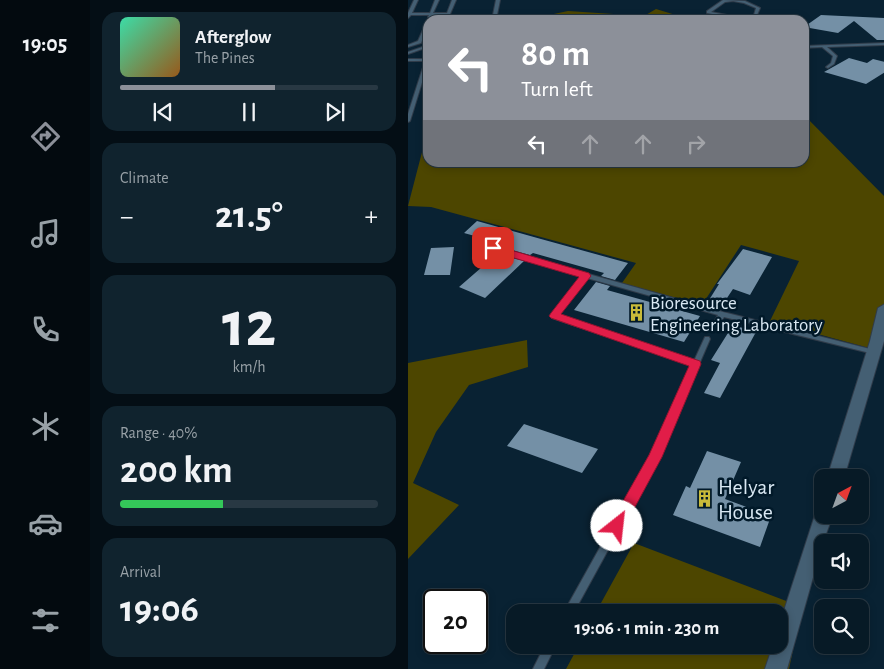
<!DOCTYPE html>
<meta charset="utf-8">
<style>
body{margin:0;font-family:"Alegreya Sans",sans-serif;background:#10232e;color:#f1f3f6;height:100vh;display:flex;flex-direction:column;font-size:19px;white-space:nowrap}
*{box-sizing:border-box;margin:0}
p{font-size:16px;color:#98a1a7}
.icon{flex:none;width:28px;height:28px;fill:none;stroke:currentColor;stroke-width:2;stroke-linecap:round;stroke-linejoin:round}
.map{position:relative;flex:1;overflow:hidden}
.sheet{display:flex;flex-direction:column;gap:12px;padding:12px;background:#040e15;width:318px}
.sheet>*{flex:none}
.top-card{position:absolute;left:15px;top:15px;width:386px;height:152px;border-radius:15px;box-shadow:0 2px 8px #0003,0 0 0 1px #283843;background:#8c9099;color:#fff;overflow:hidden}
.needle{width:32px;rotate:41deg}
.tools{position:absolute;left:406px;top:469px;display:grid;gap:10px}
.tools a{display:grid;place-items:center;width:55px;height:55px;border-radius:10px;background:#071a26;box-shadow:0 2px 8px #0003,0 0 0 1px #283843;font-size:25px}
.speed{position:absolute;left:15px;top:589px;display:flex;gap:10px;font-size:25px;font-weight:700;text-align:center}
.speed>*{display:grid;place-content:center;width:65px;height:65px;border-radius:50%;background:#071a26;box-shadow:0 2px 8px #0003,0 0 0 1px #283843;line-height:1}
.speed .limit{border:2px solid #111;border-radius:8px;background:#fff;color:#111}
.pin{position:absolute;display:grid;place-items:center;width:42px;height:42px;color:#fff;margin:-21px;border-radius:10px;box-shadow:0 2px 8px #0006}
.me{position:absolute;width:55px;margin:-28px;rotate:29deg;stroke-linejoin:round;filter:drop-shadow(0 0 4px #0008)}
.turn{display:flex;align-items:center;gap:18px;height:105px;padding:0 15px;font-size:22px}
.turn .icon{width:65px;height:65px;stroke-width:2.5}
.turn b{display:block;font-size:35px;line-height:42px}
.lanes{display:flex;align-items:center;height:48px;padding:0 15px;background:#0003;justify-content:center;gap:25px;direction:ltr}
.lanes .off{opacity:.35}
.big{font-size:38px;font-weight:700;line-height:1.1}
.sheet .tile{flex:1;display:flex;flex-direction:column;justify-content:center;gap:8px;min-width:0;padding:0 18px;border-radius:15px;background:#10232e}
.sheet .dial{align-items:center;gap:0}
.dial b{font-size:65px;line-height:1}
.song{display:flex;align-items:center;gap:15px}
.cover{width:60px;height:60px;border-radius:8px;background:linear-gradient(135deg,hsl(160 70% 55%),hsl(30 70% 35%))}
.played{height:5px;border-radius:2px;background:linear-gradient(90deg,#8c9099 60%,#283843 60%)}
.keys{display:flex;justify-content:space-around;direction:ltr}
.heat{display:flex;justify-content:space-between;align-items:center;font-size:28px;direction:ltr}
.charge{height:8px;border-radius:4px;background:linear-gradient(90deg,#34c759 40%,#283843 0)}
.trip{position:absolute;left:98px;top:604px;width:282px;height:50px;border-radius:15px;background:#071a26;box-shadow:0 2px 8px #0003,0 0 0 1px #283843;font-weight:700;line-height:50px;text-align:center}
main{display:flex;flex:1;min-height:0}
.tab-bar{display:flex;flex-direction:column;width:90px;justify-content:space-around;align-items:center;background:#030a0f;color:#98a1a7}
.tab-bar .icon{width:35px;height:35px}
.tab-bar .active{color:#8c9099}
.tab-bar b{font-size:22px;color:#f1f3f6}
.map>svg:first-child{display:block}
.forest{fill:#4d4600}
.building{fill:#7490a6}
.lines{fill:none;stroke-linecap:round;stroke-linejoin:round}
.service-casing{stroke:#303c4a;stroke-width:2}
.minor-casing{stroke:#303c4a;stroke-width:2}
.service{fill:#445f73;fill-rule:evenodd}
.minor{fill:#445f73;fill-rule:evenodd}
.route{fill:#e11d48;stroke:#92132f}
.labels{text-anchor:middle;stroke-width:5;stroke-linejoin:round;paint-order:stroke}
.poi-label{font-size:19px;fill:#d9e8f3;stroke:#011929;text-anchor:start}
.near-poi-label{font-size:22px;fill:#d9e8f3;stroke:#011929;text-anchor:start}
</style>
<main>
<nav class="tab-bar">
<b>19:05</b>
<svg class="icon active" aria-label="directions" viewBox="0 0 24 24"><path d="M12 3l9 9-9 9-9-9zM9 14v-3h6M13 9l2 2-2 2"/></svg>
<svg class="icon" aria-label="music" viewBox="0 0 24 24"><path d="M9 18V5l10-2v13"/><circle cx="6" cy="18" r="3"/><circle cx="16" cy="16" r="3"/></svg>
<svg class="icon" aria-label="phone" viewBox="0 0 24 24"><path d="M5 4h4l2 5-3 2q2 4 5 5l2-3 5 2v4C11 20 4 13 5 4z"/></svg>
<svg class="icon" aria-label="climate" viewBox="0 0 24 24"><path d="M12 3v18M4 7l16 10M4 17L20 7"/></svg>
<svg class="icon" aria-label="car" viewBox="0 0 24 24"><path d="M5 17H2v-5l4-1 3-4h7l3 4 3 1v5h-3M9 17h6M6 11h13"/><circle cx="7" cy="17" r="2"/><circle cx="17" cy="17" r="2"/></svg>
<svg class="icon" aria-label="filters" viewBox="0 0 24 24"><path d="M4 7h16M4 17h16"/><circle cx="9" cy="7" r="2"/><circle cx="15" cy="17" r="2"/></svg>
</nav>
<section class="sheet">
<div class="tile">
<div class="song"><i class="cover"></i><div><b>Afterglow</b><p>The Pines</p></div></div>
<div class="played"></div>
<div class="keys"><svg class="icon" aria-label="previous" viewBox="0 0 24 24"><path d="M18 5L8 12l10 7zM5 5v14"/></svg><svg class="icon" aria-label="pause" viewBox="0 0 24 24"><path d="M8 5v14M16 5v14"/></svg><svg class="icon" aria-label="next" viewBox="0 0 24 24"><path d="M6 5l10 7-10 7zM19 5v14"/></svg></div>
</div>
<div class="tile"><p>Climate</p>
<div class="heat"><a>−</a><b class="big">21.5°</b><a>+</a></div>
</div>
<div class="tile dial"><b>12</b><p>km/h</p></div>
<div class="tile"><p>Range · 40%</p><b class="big">200 km</b><div class="charge"></div></div>
<div class="tile"><p>Arrival</p><b class="big">19:06</b></div>
</section>
<div class="map">
<svg width="477" height="669" viewBox="0 0 477 669">
<rect width="100%" height="100%" fill="#092233"/>
<path class="forest" d="M248,9l33,10 -232,1 73,-1 38,-8 76,5z
M396,115l80,81 1,133 -5,22 -110,-30 29,-60 -58,-16 -39,60 -80,-22 14,-20 -205,-56 -23,-1 20,-77v33h376z
M119,340l1,27 -59,18 -33,47 -23,51 46,22 -51,54v-196z
M226,543l168,64 -13,62h-223l13,-24h200v-33h-183z"/>
<path class="building" d="M413,15l64,3v22h-8l-23,-19 -16,12 -34,-6z
M441,58l18,5 6,-4 12,3v10l-19,12 -42,-12z
M69,221l64,18 87,24 -13,17 -14,-4 3,-3 -71,-20 -3,2 -26,-7 3,-3 -43,-12z
M46,247l-4,28h-26l7,-27z
M335,249l29,8 -22,38 -17,-6 -10,15 -14,-4 10,-16h-2z
M89,254l27,7 -39,37 -26,-11z
M188,282l14,4 -3,4 93,26 -16,26 -110,-32z
M325,325l23,7 -36,66 -16,-5 16,-30 -9,-3z
M116,424l74,25 -16,24 -75,-27z
M299,451l34,11 -16,37 46,17 -11,31 -87,-32 13,-29 4,2z"/>
<g class="lines">
<defs>
<path id="service" d="M6,0h4l-6,13h18l5,-13h4l-6,13h14l5,-13h4l-6,14v6h-4v-5h-13l-3,3 -2,-1 1,-2h-18l-3,3v-5z
M88,0h4l-4,20h-4z
M315,0l22,1 15,7 -3,7 -5,5h-7l-38,-7v-2zM325,1l11,2 12,5 -2,7 -6,4 -37,-7 14,-10z
M20,22v5l-7,16 -13,4v-2l10,-4 8,-18z
M477,43v2l-58,2 10,9 -3,8 -6,4 -2,-1 5,-4 2,-7 -11,-9 -18,1v-2z
M20,45v2l-20,7v-2z
M0,59h20v4l-18,58 -2,1v-8l17,-53h-17z
M85,247l230,65 151,38 4,2 -4,2 -150,-37 -9,14h-2l-3,-2 8,-14 -131,-37 -29,37 136,46 11,-24h4l1,2 -51,118 -85,155h-10l87,-156 41,-91 -140,-47 -1,-2 1,-2 30,-38 -91,-26 -1,-1z
M137,645h11l-12,24h-11z"/>
<path id="minor" d="M477,304l-1,37 -40,137h-17l43,-137 8,-33z
M415,508v7h10l-10,27 -36,127h-22l8,-24h6v-19l36,-111 3,-5z"/>
</defs>
<use href="#service" class="service-casing"/>
<use href="#minor" class="minor-casing"/>
<use href="#service" class="service"/>
<use href="#minor" class="minor"/>
</g>
<path class="route" d="M82,246h7l92,27 2,3 -30,38 139,47 1,3 -39,93 -40,74 -5,1 -6,-1 -2,-5 40,-71 40,-89 -138,-48 -2,-2 2,-3 28,-36 -89,-26z"/>
<defs>
<symbol id="building-bare" viewBox="-9 -9 18 18"><path d="M-4-6H4V6H1V3H-1V6H-4ZM-2.5-4.3h1.7v1.8h-1.7ZM.8-4.3h1.7v1.8H.8ZM-2.5-1h1.7V.8h-1.7ZM.8-1h1.7V.8H.8Z" fill="#c9bb3a" stroke="#011929" stroke-width="2.5" paint-order="stroke"/></symbol>
</defs>
<g fill-rule="evenodd">
<use href="#building-bare" x="216" y="300" width="25" height="25"/>
<use href="#building-bare" x="284" y="486" width="25" height="25"/>
</g>
<g class="labels">
<g class="poi-label">
<text x="242" y="309">Bioresource<tspan x="242" dy="22">Engineering Laboratory</tspan></text>
</g>
<g class="near-poi-label">
<text x="310" y="494">Helyar<tspan x="310" dy="25">House</tspan></text>
</g>
</g>
</svg>
<div class="tools">
<a><svg class="needle" viewBox="-14 -14 28 28"><path d="M0-13l5 13h-10z" fill="#e53935"/><path d="M0 13l5-13h-10z" fill="#98a1a7"/></svg></a>
<a><svg class="icon" aria-label="sound" viewBox="0 0 24 24"><path d="M4 9h4l5-4v14l-5-4H4zM17 9q2 3 0 6"/></svg></a>
<a><svg class="icon" aria-label="search" viewBox="0 0 24 24"><circle cx="10" cy="10" r="6"/><path d="M15 15l6 6"/></svg></a>
</div>
<div class="speed"><div class="limit">20</div></div>
<div class="pin" style="left:85px;top:248px;background:#d93025"><svg class="icon" aria-label="arrive" viewBox="0 0 24 24"><path d="M6 21V4h12l-3 4 3 4H6"/></svg></div>
<svg class="me" style="left:209px;top:526px" viewBox="-20 -20 40 40"><circle r="19" fill="#fff"/><path d="M0-13L10 11 0 6-10 11z" fill="#e11d48"/></svg>
<div class="trip">19:06 · 1 min · 230 m</div>
<div class="top-card">
<div class="turn"><svg class="icon" aria-label="left" viewBox="0 0 24 24"><path d="M17 20v-9H6M10 6l-5 5 5 5"/></svg><div><b>80 m</b>Turn left</div></div>
<div class="lanes"><svg class="icon" aria-label="left" viewBox="0 0 24 24"><path d="M17 20v-9H6M10 6l-5 5 5 5"/></svg><svg class="icon off" aria-label="ahead" viewBox="0 0 24 24"><path d="M12 20V5M6 11l6-6 6 6"/></svg><svg class="icon off" aria-label="ahead" viewBox="0 0 24 24"><path d="M12 20V5M6 11l6-6 6 6"/></svg><svg class="icon off" aria-label="right" viewBox="0 0 24 24"><path d="M7 20v-9h11M14 6l5 5-5 5"/></svg></div>
</div>
</div>
</main>
